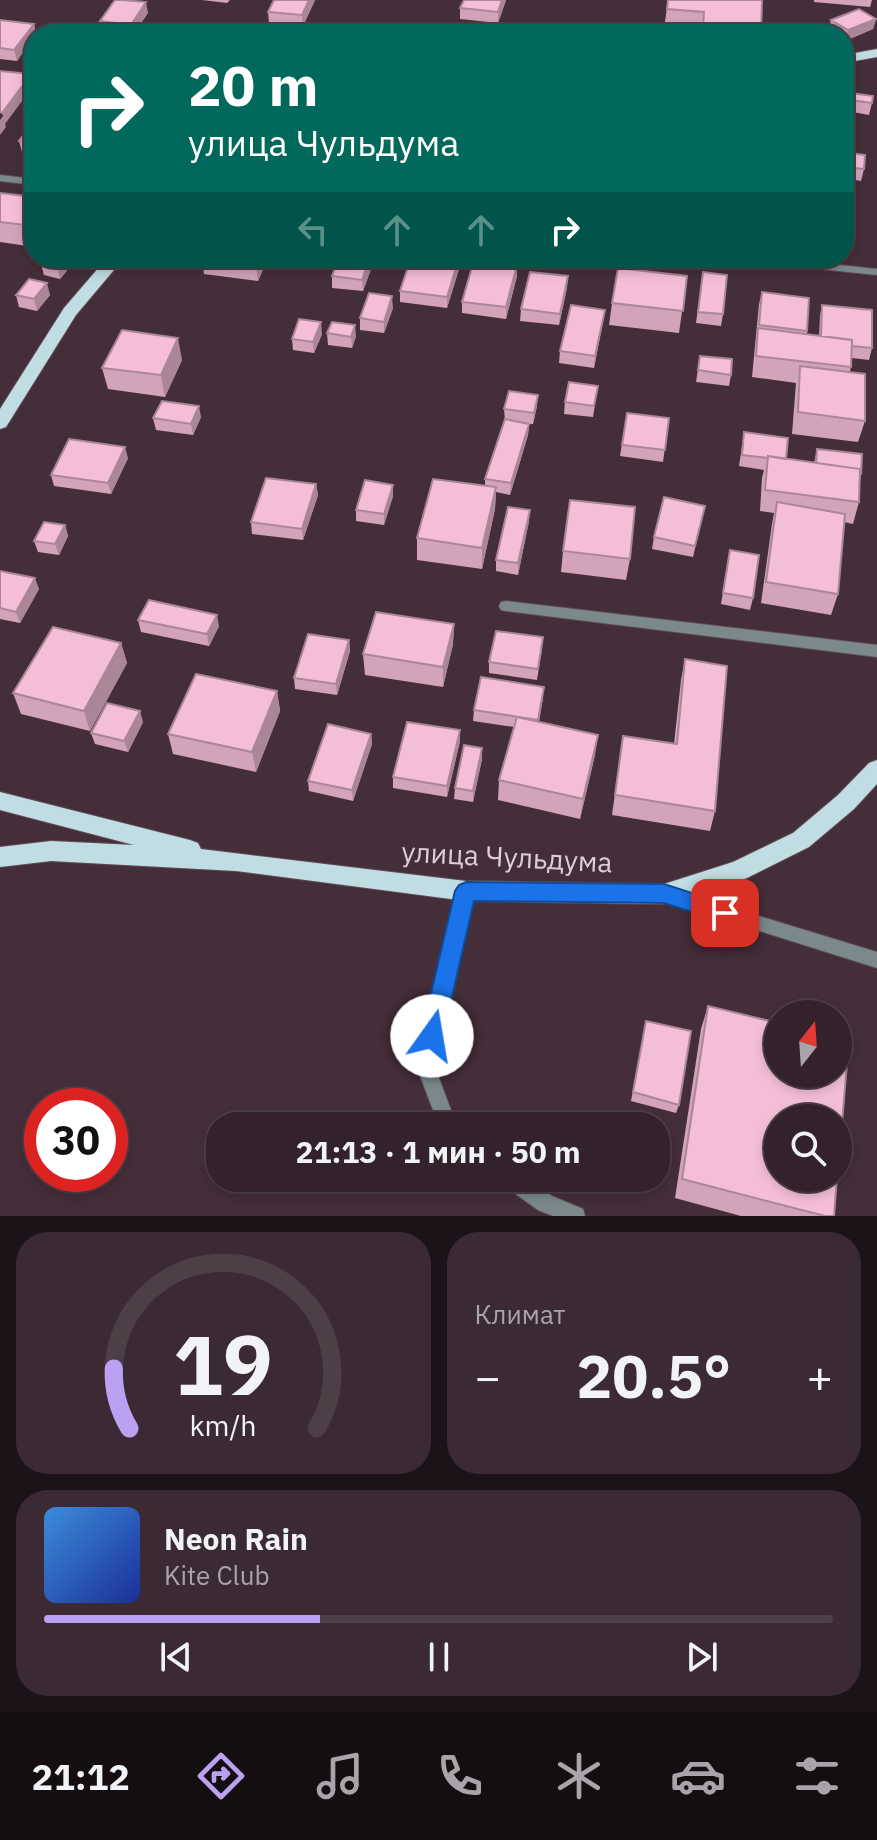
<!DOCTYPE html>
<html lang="ru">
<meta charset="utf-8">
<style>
body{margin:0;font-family:"IBM Plex Sans",sans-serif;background:#3b2a33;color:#f1f3f6;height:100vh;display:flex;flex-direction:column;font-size:30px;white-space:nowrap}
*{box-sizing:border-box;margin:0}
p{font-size:26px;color:#a9a4a9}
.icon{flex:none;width:44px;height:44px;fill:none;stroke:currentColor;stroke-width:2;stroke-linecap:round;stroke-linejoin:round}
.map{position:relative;height:1216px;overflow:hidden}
.details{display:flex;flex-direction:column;gap:16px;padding:16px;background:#1c1318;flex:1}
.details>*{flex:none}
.banner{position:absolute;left:24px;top:24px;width:830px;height:244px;border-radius:32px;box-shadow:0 4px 12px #0003,0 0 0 2px #4e3f47;background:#00695c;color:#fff;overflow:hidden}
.needle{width:52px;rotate:17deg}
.fabs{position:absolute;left:764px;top:1000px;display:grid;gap:16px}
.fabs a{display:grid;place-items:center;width:88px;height:88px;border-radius:50%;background:#33222b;box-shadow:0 4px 12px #0003,0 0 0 2px #4e3f47;font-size:40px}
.speed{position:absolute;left:24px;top:1088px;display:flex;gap:16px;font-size:40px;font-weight:700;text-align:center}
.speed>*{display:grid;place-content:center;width:104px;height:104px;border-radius:50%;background:#33222b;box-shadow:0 4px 12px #0003,0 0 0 2px #4e3f47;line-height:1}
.speed .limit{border:12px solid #d22;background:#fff;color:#111}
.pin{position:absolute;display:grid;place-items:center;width:68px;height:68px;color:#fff;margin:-34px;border-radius:16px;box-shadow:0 4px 12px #0006}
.me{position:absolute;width:88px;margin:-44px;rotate:13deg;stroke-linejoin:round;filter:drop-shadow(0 0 6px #0008)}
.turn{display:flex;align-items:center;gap:28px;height:168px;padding:0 32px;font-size:36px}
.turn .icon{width:104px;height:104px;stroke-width:2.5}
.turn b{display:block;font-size:56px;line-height:68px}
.lanes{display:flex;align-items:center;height:76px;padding:0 32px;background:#0003;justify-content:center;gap:40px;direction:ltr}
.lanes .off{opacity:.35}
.big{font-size:60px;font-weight:700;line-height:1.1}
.details .widget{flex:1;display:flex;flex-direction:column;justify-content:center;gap:12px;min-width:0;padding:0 28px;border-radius:32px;background:#3b2a33}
.details .dial{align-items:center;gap:0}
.dial svg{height:208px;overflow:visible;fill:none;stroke:#4e3f47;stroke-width:7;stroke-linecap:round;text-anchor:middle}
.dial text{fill:#f1f3f6;stroke:none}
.song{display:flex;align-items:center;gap:24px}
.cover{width:96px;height:96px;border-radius:12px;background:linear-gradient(135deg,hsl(210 70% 55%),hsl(230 70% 35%))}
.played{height:8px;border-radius:4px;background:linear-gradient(90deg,#bca0f2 35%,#4e3f47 35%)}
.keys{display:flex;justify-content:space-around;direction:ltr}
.heat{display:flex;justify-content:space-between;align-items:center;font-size:44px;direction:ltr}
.details .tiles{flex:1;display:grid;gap:16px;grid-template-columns:1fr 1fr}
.widget:last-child{grid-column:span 2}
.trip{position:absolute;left:206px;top:1112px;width:464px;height:80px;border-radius:32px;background:#33222b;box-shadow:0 4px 12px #0003,0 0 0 2px #4e3f47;font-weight:700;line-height:80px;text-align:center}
.tabs{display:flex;height:128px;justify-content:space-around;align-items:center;background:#140e11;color:#a9a4a9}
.tabs .icon{width:56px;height:56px}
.tabs .current{color:#bca0f2}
.tabs b{font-size:36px;color:#f1f3f6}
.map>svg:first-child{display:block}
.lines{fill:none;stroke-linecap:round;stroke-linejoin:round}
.minor-casing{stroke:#604b55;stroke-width:2}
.major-casing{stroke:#604b55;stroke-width:2}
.minor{fill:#7b898d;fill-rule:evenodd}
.major{fill:#c0dde4;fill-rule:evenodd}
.wall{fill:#d2a3bb}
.shaded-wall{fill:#ab8598}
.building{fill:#f4bed9;stroke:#ab8598;stroke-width:2}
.route{fill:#1a73e8;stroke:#114b97;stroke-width:2}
.labels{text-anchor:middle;stroke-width:8;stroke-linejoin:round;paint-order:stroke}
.street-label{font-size:28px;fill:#decfd6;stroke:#442e39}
</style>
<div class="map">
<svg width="877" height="1216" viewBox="0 0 877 1216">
<rect width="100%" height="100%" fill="#442e39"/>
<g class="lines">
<defs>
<path id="minor" d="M0,175l34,4v6l-34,-4z
M737,258h39l101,11v6l-134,-14z
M506,601l371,44v12l-371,-46 -5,-1 -2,-4 2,-4z
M466,884l6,2 2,5 -40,174 23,61h-18l-23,-61 42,-174 2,-5z
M664,887l213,65v16l-219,-69 -2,-5 2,-5z
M501,1178h25l26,18 31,13 2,7h-32l-15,-6 -35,-25z"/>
<path id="major" d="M877,49v8l-33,6v-8z
M107,258h17l-48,57 -70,112 -6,2v-20l64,-101z
M877,760v24l-23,25 -45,38 -62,31 -83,26 -198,-3 -230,-30 -185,-10 -51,6v-20l51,-6 83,4 -134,-35v-18l190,48 8,3 3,6 265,32 198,3 69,-22 60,-29 45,-38 31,-32z"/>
</defs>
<use href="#minor" class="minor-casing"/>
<use href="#major" class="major-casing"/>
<use href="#minor" class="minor"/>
<use href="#major" class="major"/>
</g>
<path class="wall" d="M202,0h28l-3,3z
M274,0h41l-12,26 -34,-3 -1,-11z
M506,0l-8,23 -38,-4v-11z
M668,0h94l-2,34h-59v-1l-37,-4z
M814,0h58l-2,7 -56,-5z
M148,13l-11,15 -36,1 -1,-8z
M876,19l-3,10 -28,12 -1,-7h-11l-5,-3 3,-11z
M0,20l34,4 2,10h-2l-17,27 -17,-2z
M851,93l21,10 -3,12 -22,-4z
M34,121v33l-12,-2 -3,-11z
M844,152l20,17 -3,12 -17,-3z
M0,193l34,4v50l-34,-5z
M46,258h31l-17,21 -16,-4 -3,-11z
M202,258h66l-10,23 -54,-7z
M375,258l-12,33 -31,-3v-12z
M459,258v11l-12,39 -47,-6v-11z
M703,272l20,42 -2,12 -25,-3z
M517,276l-11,43 -44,-6v-11z
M687,276l-8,57 -70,-8 3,-22z
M567,288l-8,37 -39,-4 1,-12z
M762,292l45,39v3l12,2 1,-20 2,-11 50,43 -3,12 -17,-2 -2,14 15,49 -7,21 -66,-8 4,-51 -44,-6 7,-73z
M16,295h34l-13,16 -18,-4z
M393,308l-9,25 -24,-3v-12z
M603,321l-9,47 -35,-5 1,-12z
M327,333l29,3 -4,12 -24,-3z
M322,334l-8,19 -21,-3 -1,-11z
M700,356l31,19 -2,11 -33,-4z
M182,360l-17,37 -57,-8 -6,-21z
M598,386l-5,31 -29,-3 1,-12z
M537,406l-4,18h-4l-1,11 -18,60 -14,-3 -1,17 -13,60 -65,-9v-22l68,-52v-7l20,-59 -1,-11z
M627,413l42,5 -6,44 -43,-6z
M201,417l-8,18 -37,-5 -3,-12z
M744,432l42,27 28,4 3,-14 44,25 -1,6 -1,22 -6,22 -9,-2 -6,72 -7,21 -70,-12 11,-79 2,-11 -14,-2 2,-33 2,-8 -25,-4z
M128,458l-17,36 -57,-8 -3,-11z
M316,484l2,11 -15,45 -51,-6 -1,-12z
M393,485v11l-9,29 -28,-4v-11z
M705,506l-12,51 -41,-8 2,-12z
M529,521l-11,54 -22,-4v-11z
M65,525l3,11 -9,19 -21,-3 -4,-11z
M730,550l23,48 -3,12 -29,-6z
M563,551l67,8 -4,21 -65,-8z
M0,571l39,18 -19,34 -20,-4z
M138,620l81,6 -10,20 -68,-14z
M454,624l-1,20 -10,43 -78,-12 -2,-21z
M349,640l1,11 -13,44 -42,-6 -1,-11z
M121,643l6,20 -37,68 -69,-17 -8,-21z
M542,649l-5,31 -48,-7v-11z
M685,659l30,152 -5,20 -98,-16 11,-79 51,8 7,-64z
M277,691l3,20 -24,61 -83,-18 -5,-20z
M543,698l-4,24 56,33 -15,64 -82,-19 1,-20 15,-53 -41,-6 1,-11z
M143,722l-15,30 -33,-8 -4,-11z
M460,730v11l-13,56 -54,-9v-11z
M371,734l1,10 -19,57 -44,-10 -1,-10z
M482,748v11l-9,43 -19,-3 1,-11z
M708,1006l126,210h-93l-66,-18 26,-169z
M646,1021l33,84 -3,8 -45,-12z"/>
<path class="shaded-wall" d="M309,0h6l-12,26 -1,-11z
M502,0h4l-8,23v-11z
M146,2l2,11 -14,21h-2l-1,-9z
M876,19l-3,10 -28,12 3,-11z
M34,24l2,10h-2v4l-17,23 -3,-11z
M31,74l3,11 -29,39 1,3 -6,8v-15l3,-4 -1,-3z
M65,258h12l-17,21 -3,-11z
M256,258h12l-10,23 -3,-22z
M370,258h5l-12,33 -1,-11z
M459,258v11l-12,39v-11z
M517,265v11l-11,43v-12z
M568,276l-1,12 -8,37 1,-11z
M47,283l3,12 -13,16 -3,-12z
M392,296l1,12 -9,25v-11z
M605,310l-2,11 -9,47 1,-12z
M321,322l1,12 -8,19 -1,-11z
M355,325l1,11 -4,12 -1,-11z
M178,338l4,22 -17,37 -4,-22z
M538,395l-1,11 -4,18 1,-11z
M199,406l2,11 -8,18 -2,-11z
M529,424l-1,11 -18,60 1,-12z
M125,447l3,11 -17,36 -3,-11z
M316,484l2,11 -15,45 -1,-11z
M393,485v11l-9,29v-11z
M496,487l-1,22 -13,60v-21z
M530,510l-1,11 -11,54v-12z
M65,525l3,11 -9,19 -4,-11z
M35,578l4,11 -19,34 -4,-11z
M217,615l2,11 -10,20 -2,-12z
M454,624l-1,20 -10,43v-20z
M349,640l1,11 -13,44 -1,-11z
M121,643l6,20 -37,68 -6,-20z
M277,691l3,20 -24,61 -4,-20z
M140,711l3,11 -15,30 -4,-11z
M460,730v11l-13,56v-11z
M371,734l1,10 -19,57 -1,-11z
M598,735l-3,20 -15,64 3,-20z
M482,748v11l-9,43v-11z"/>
<path class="building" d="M115,0h7l24,2 -15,23 -31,-4z
M274,0h35l-7,15 -34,-3z
M464,0h38l-4,12 -38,-4z
M668,0h94l-1,33 -58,-5 1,-16 -37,-3z
M859,9l17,10 -28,11 -17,-10z
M0,20l34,4 -20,26 -14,-2z
M104,25l57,6 -2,3h-61z
M367,26l31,1 -1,7h-32z
M0,71l31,3 -29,39 -2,-1z
M851,93l22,3 -1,7 -22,-3z
M844,101l3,1 -2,15h-1z
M33,121l1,22 -15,-2z
M844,152l21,3 -1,14 -20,-2z
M0,193l34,4v29l-34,-4z
M46,258h19l-8,10 -16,-4z
M339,258h31l-8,22 -30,-4z
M411,258h48l-12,39 -47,-6z
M474,260l43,5 -11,42 -44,-5z
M618,268l69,8 -4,35 -71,-8z
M530,272l38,4 -8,38 -39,-5z
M703,272l24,3 -4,39 -25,-2z
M29,279l18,4 -13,16 -18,-4z
M762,292l47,6 -2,33 -48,-6z
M369,293l23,3 -8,26 -24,-4z
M571,305l34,5 -10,46 -35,-5z
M822,305l50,5v38l-20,-2v-6l-31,-4z
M299,319l22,3 -8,20 -21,-3z
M332,322l23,3 -4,12 -24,-4z
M758,328l94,12 -1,27 -95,-11z
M122,330l56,8 -17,37 -59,-7z
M700,356l32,3 -1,16 -33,-5z
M800,366l65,8v47l-67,-9z
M569,382l29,4 -4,20 -29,-4z
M509,391l29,4 -4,18 -30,-4z
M162,401l37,5 -8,18 -38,-6z
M627,413l42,5 -4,32 -43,-5z
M505,419l24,5 -18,59 -26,-4z
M744,432l44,6 -2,21 -18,-3v2l-26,-3z
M69,439l56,8 -17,36 -57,-8z
M817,449l45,5 -1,20h-1v-5l-44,-6z
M768,456l92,13 -1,33 -94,-12z
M266,478l50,6 -14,45 -51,-7z
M433,479l63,8 -14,61 -65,-10z
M365,480l28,5 -9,29 -28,-4z
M664,497l41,9 -10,40 -41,-9z
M570,500l65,7 -5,52 -67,-8z
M777,502l68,12 -7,80 -72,-12z
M508,507l22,3 -12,53 -22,-3z
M44,522l21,3 -10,19 -21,-3z
M730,550l29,5 -6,43 -30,-5z
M0,571l35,7 -19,34 -16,-4z
M149,600l68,15 -10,19 -69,-14z
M376,612l78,12 -11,43 -80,-13z
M53,627l68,16 -37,68 -71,-18z
M496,631l47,6 -5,32 -49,-7z
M308,634l41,6 -13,44 -42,-6z
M685,659l42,7 -12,145 -100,-16 8,-59 54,8z
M196,674l81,17 -25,61 -84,-18z
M481,677l63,10 -6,33 -64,-10z
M107,703l33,8 -16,30 -33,-8z
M517,717l81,18 -15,64 -84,-19z
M407,722l53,8 -13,56 -54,-9z
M328,724l43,10 -19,56 -44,-9z
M464,745l18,3 -9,43 -18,-3z
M708,1006l70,17v51h60v-37l11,3 -11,130v-52h-60v60h59l-3,38h-9l-143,-37z
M646,1021l45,10 -12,74 -46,-13z"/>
<path class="route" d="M466,882l198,2 68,22 4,7 -4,7 -7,2 -61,-19 -190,-2 -31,135 -3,7 -8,4 -8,-4 -3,-7 34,-145 4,-6z"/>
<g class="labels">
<g class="street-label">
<text transform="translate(507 857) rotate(3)" y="10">улица Чульдума</text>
</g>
</g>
</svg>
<div class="fabs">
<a><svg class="needle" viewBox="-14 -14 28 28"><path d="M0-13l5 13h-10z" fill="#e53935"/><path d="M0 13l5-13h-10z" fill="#a9a4a9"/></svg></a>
<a><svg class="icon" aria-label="search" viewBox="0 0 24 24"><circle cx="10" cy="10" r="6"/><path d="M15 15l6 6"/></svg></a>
</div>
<div class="speed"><div class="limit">30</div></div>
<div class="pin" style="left:725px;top:913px;background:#d93025"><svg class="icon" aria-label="arrive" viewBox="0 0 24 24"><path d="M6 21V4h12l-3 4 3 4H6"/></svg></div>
<svg class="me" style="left:432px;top:1036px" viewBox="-20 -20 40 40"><circle r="19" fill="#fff"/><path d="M0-13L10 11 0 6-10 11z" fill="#1a73e8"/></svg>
<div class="trip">21:13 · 1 мин · 50 m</div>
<div class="banner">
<div class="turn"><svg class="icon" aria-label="right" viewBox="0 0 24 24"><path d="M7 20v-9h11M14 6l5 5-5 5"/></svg><div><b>20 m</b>улица Чульдума</div></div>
<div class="lanes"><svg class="icon off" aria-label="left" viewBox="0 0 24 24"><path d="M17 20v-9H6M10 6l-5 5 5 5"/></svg><svg class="icon off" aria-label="ahead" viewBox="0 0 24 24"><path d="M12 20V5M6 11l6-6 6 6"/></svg><svg class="icon off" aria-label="ahead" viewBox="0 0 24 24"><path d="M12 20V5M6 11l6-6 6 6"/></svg><svg class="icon" aria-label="right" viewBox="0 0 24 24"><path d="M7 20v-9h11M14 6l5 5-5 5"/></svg></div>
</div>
</div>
<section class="details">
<div class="tiles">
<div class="widget dial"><svg viewBox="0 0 100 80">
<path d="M14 69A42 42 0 1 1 86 69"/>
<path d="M14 69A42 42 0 0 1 8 46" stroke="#bca0f2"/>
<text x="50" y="56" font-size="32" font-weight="700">19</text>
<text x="50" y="72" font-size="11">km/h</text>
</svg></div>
<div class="widget"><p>Климат</p>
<div class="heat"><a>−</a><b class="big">20.5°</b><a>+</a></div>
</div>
<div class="widget">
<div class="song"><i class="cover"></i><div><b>Neon Rain</b><p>Kite Club</p></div></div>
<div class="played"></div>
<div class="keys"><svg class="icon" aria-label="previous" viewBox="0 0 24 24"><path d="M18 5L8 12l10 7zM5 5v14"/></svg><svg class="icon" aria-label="pause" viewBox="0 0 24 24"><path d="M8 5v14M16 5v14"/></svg><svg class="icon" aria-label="next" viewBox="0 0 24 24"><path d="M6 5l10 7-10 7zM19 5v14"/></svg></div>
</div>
</div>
</section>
<nav class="tabs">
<b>21:12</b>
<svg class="icon current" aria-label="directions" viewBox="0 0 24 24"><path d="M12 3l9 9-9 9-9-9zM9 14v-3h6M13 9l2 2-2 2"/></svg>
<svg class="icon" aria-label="music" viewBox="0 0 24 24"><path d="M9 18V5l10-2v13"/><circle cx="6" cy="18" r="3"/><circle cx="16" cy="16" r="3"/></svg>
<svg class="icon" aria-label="phone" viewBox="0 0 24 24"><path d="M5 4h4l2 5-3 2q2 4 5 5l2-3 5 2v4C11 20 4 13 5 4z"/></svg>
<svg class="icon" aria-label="climate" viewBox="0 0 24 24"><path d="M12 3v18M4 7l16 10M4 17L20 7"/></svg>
<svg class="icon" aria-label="car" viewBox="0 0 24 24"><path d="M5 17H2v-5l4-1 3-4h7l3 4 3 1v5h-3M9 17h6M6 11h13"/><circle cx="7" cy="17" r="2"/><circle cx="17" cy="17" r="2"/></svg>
<svg class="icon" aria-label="filters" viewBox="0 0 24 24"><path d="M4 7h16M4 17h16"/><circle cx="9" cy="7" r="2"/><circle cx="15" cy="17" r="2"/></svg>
</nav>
